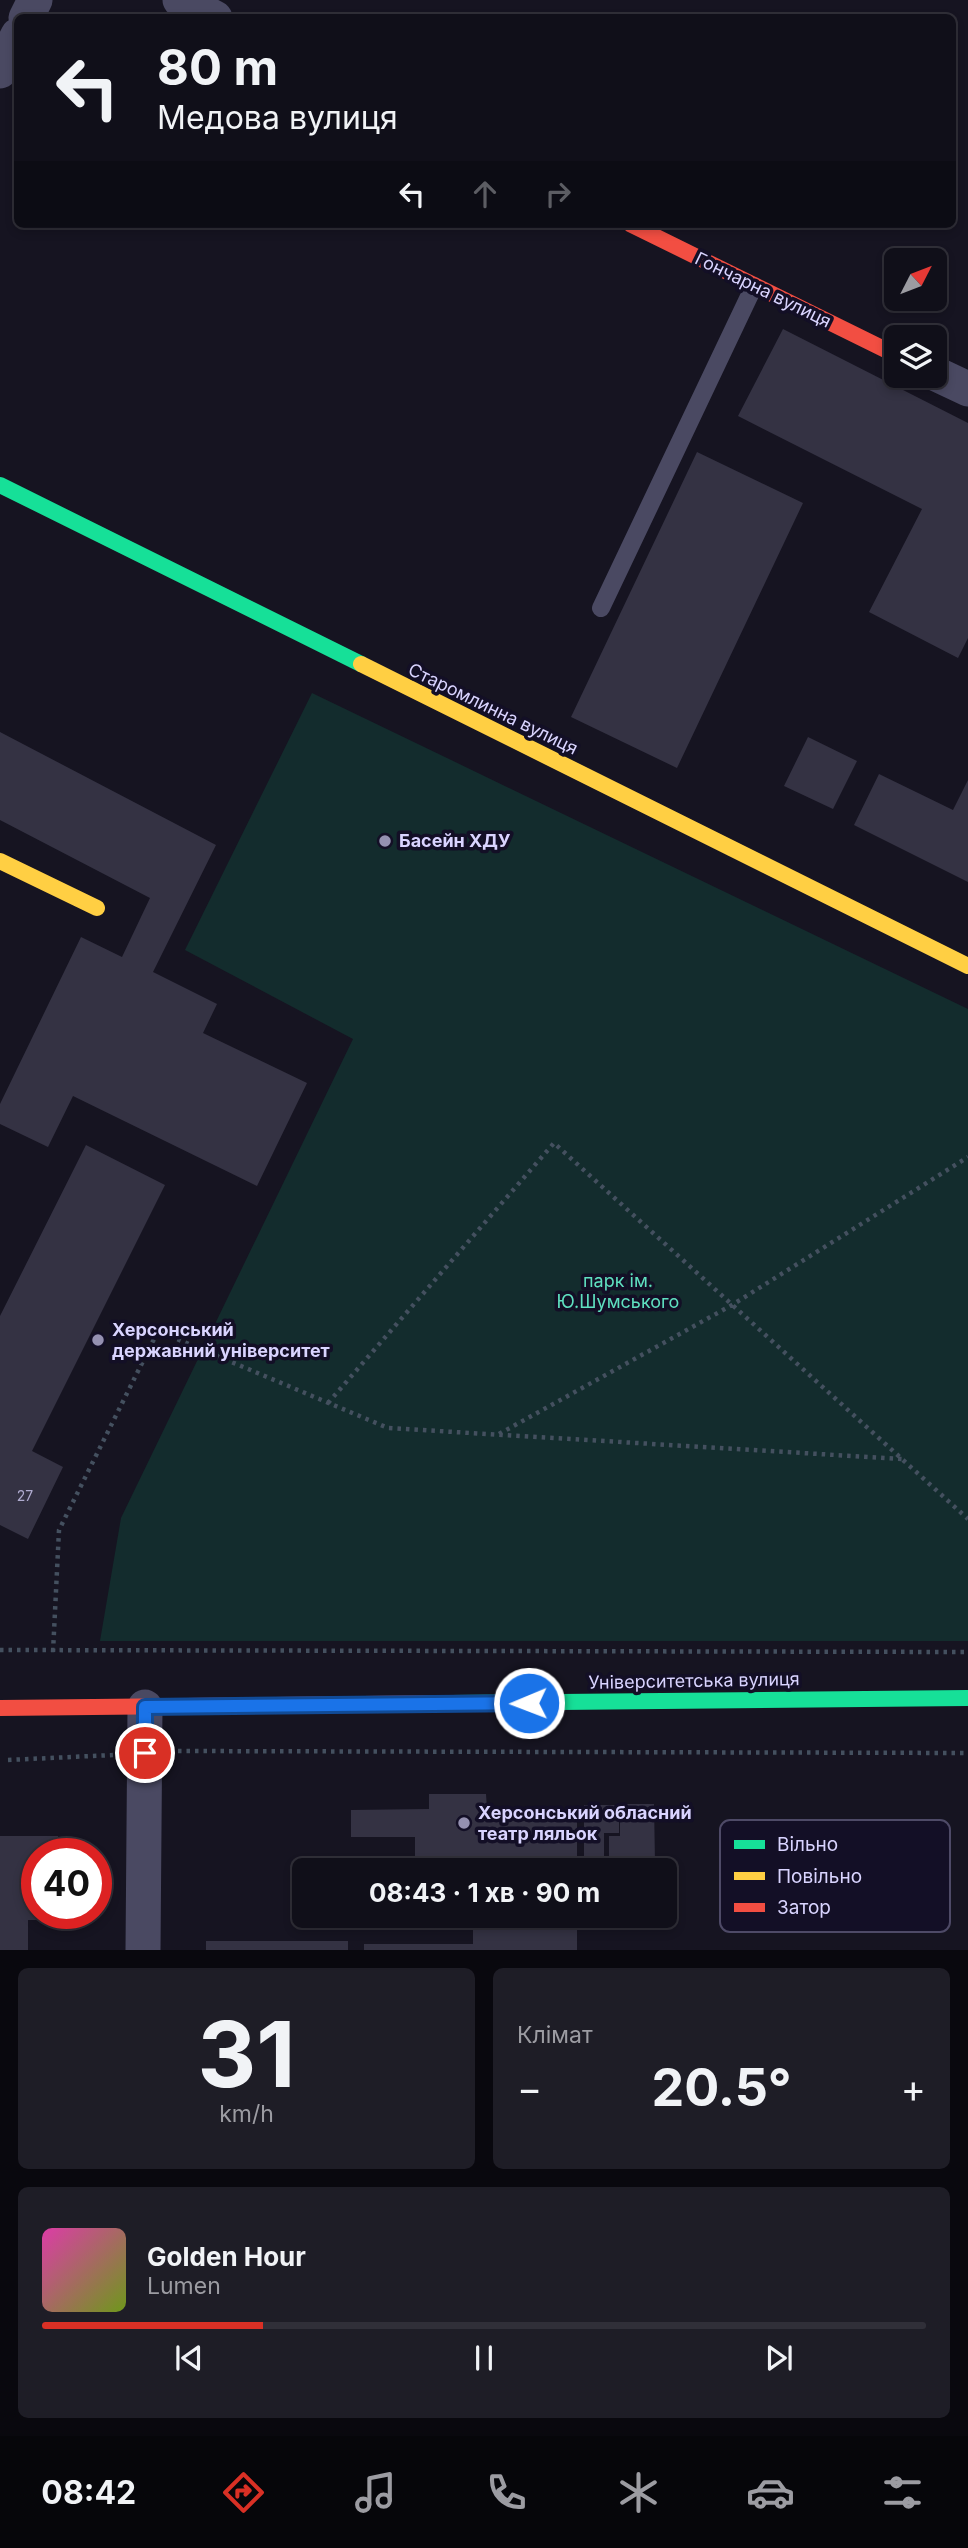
<!DOCTYPE html>
<html lang="uk">
<meta charset="utf-8">
<style>
body{margin:0;font-family:Inter,sans-serif;background:#1e1d26;color:#f1f3f6;height:100vh;display:flex;flex-direction:column;font-size:26px;white-space:nowrap}
*{box-sizing:border-box;margin:0}
p{font-size:23px;color:#9c9ca2}
.icon{flex:none;width:38px;height:38px;fill:none;stroke:currentColor;stroke-width:2;stroke-linecap:round;stroke-linejoin:round}
.map{position:relative;height:1950px;overflow:hidden}
.sheet{display:flex;flex-direction:column;gap:18px;padding:18px;background:#09080e;flex:1}
.sheet>*{flex:none}
.banner{position:absolute;left:14px;top:14px;width:942px;height:214px;border-radius:10px;box-shadow:0 4px 10px #0003,0 0 0 2px #302f38;background:#100f19;color:#f1f3f6;overflow:hidden}
.needle{width:46px;rotate:48deg}
.tools{position:absolute;left:884px;top:248px;display:grid;gap:14px}
.tools a{display:grid;place-items:center;width:63px;height:63px;border-radius:10px;background:#100f19;box-shadow:0 4px 10px #0003,0 0 0 2px #302f38;font-size:35px}
.speed{position:absolute;left:21px;top:1838px;display:flex;gap:14px;font-size:35px;font-weight:700;text-align:center}
.speed>*{display:grid;place-content:center;width:91px;height:91px;border-radius:50%;background:#100f19;box-shadow:0 4px 10px #0003,0 0 0 2px #302f38;line-height:1}
.speed .limit{border:10px solid #d22;background:#fff;color:#111}
.pin{position:absolute;display:grid;place-items:center;width:60px;height:60px;color:#fff;margin:-30px;border:4px solid #fff;border-radius:50%;box-shadow:0 2px 7px #0007}
.me{position:absolute;width:77px;margin:-38px;rotate:269deg;stroke-linejoin:round;filter:drop-shadow(0 0 5px #0008)}
.turn{display:flex;align-items:center;gap:24px;height:147px;padding:0 28px;font-size:32px}
.turn .icon{width:91px;height:91px;stroke-width:2.5}
.turn b{display:block;font-size:49px;line-height:60px}
.lanes{display:flex;align-items:center;height:66px;padding:0 28px;background:#0003;justify-content:center;gap:35px;direction:ltr}
.lanes .off{opacity:.35}
.big{font-size:52px;font-weight:700;line-height:1.1}
.sheet .card{flex:1;display:flex;flex-direction:column;justify-content:center;gap:10px;min-width:0;padding:0 24px;border-radius:10px;background:#1e1d26}
.sheet .dial{align-items:center;gap:0}
.dial b{font-size:91px;line-height:1}
.song{display:flex;align-items:center;gap:21px}
.cover{width:84px;height:84px;border-radius:10px;background:linear-gradient(135deg,hsl(320 70% 55%),hsl(80 70% 35%))}
.played{height:7px;border-radius:4px;background:linear-gradient(90deg,#d93025 25%,#302f38 25%)}
.keys{display:flex;justify-content:space-around;direction:ltr}
.heat{display:flex;justify-content:space-between;align-items:center;font-size:38px;direction:ltr}
.sheet .tiles{flex:1;display:grid;gap:18px;grid-template-columns:1fr 1fr}
.card:last-child{grid-column:span 2}
.trip{position:absolute;left:292px;top:1858px;width:385px;height:70px;border-radius:10px;background:#100f19;box-shadow:0 4px 10px #0003,0 0 0 2px #302f38;font-weight:700;line-height:70px;text-align:center}
.tabs{display:flex;height:112px;justify-content:space-around;align-items:center;background:#06060a;color:#9c9ca2}
.tabs .icon{width:49px;height:49px}
.tabs .active{color:#d93025}
.tabs b{font-size:32px;color:#f1f3f6}
.map>svg:first-child{display:block}
.green{fill:#132c2d}
.building{fill:#343243}
.lines{fill:none;stroke-linecap:round;stroke-linejoin:round}
.path{stroke:#44505f;stroke-width:4.5;stroke-dasharray:3.5 5;stroke-linecap:butt}
.lane{stroke:#4a4962;stroke-width:18}
.street{stroke:#4a4962;stroke-width:35}
.fast{stroke:#16e098;stroke-width:16}
.slow{stroke:#ffcf43;stroke-width:16}
.jam{stroke:#f24e42;stroke-width:16}
.route-casing{stroke:#114b97;stroke-width:18}
.route{stroke:#1a73e8;stroke-width:12}
.poi-dot{fill:#9591b1;stroke:#130f26;stroke-width:2.5}
.labels{text-anchor:middle;stroke-width:7;stroke-linejoin:round;paint-order:stroke}
.number-label{font-size:14px;fill:#b0acd0}
.street-label{font-size:18px;fill:#d9d4ff;stroke:#130f26}
.poi-label{font-size:18px;font-weight:bold;fill:#d9d4ff;stroke:#130f26;text-anchor:start}
.park-label{font-size:18px;fill:#5fe0c0;stroke:#130f26}
.key{fill:#130f26;stroke:#4e4a67;stroke-width:2}
.key-label{font-size:19px;fill:#d9d4ff}
</style>
<div class="map">
<svg width="968" height="1950" viewBox="0 0 968 1950">
<rect width="100%" height="100%" fill="#161421"/>
<path class="green" d="M312,693l656,316v632h-868l21,-123 232,-479 -168,-89z"/>
<path class="building" d="M783,329l185,94v215l-10,20 -89,-46 53,-103 -184,-93z
M697,452l106,51 -126,265 -106,-51z
M0,732l216,113 -63,127 64,32 -14,29 104,50 -50,103 -184,-90 -25,51 -48,-23v-20l81,-167 41,20 28,-59 -150,-78z
M808,737l49,24 -24,48 -49,-23z
M879,774l74,36 15,-30v102l-114,-57z
M86,1145l79,40 -133,266 31,16 -35,72 -28,-14v-209z
M429,1794h57l1,15h90v62h-162v-34h-64v-27l78,-1z
M620,1804h34l1,59h-46v-27h11z
M584,1805h35v28h-15v38h-20z
M0,1836h58v17h-21v60h22v7h-31v30h-28z
M473,1916h104v34h-213v-6h109z
M206,1941h142v9h-142z"/>
<g class="lines">
<path class="path" d="M328,1403l226,-260 414,376
M499,1434l233,-129 236,-148
M0,1650l968,2
M53,1652l6,-122 99,-199 230,97 514,31
M178,1751l790,2
M8,1760l105,-5"/>
<path class="lane" d="M601,608l153,-322"/>
<path class="street" d="M180,0l35,18
M26,18l9,-18
M0,71l18,-36
M934,373l34,16
M143,1950l2,-243"/>
<path class="fast" d="M0,485l361,179
M451,1703l517,-5"/>
<path class="slow" d="M361,664l607,302
M0,861l97,47"/>
<path class="jam" d="M630,224l266,131
M0,1708l451,-5"/>
</g>
<g class="lines">
<defs>
<path id="route" d="M145,1753v-46l384,-4"/>
</defs>
<use href="#route" class="route-casing"/>
<use href="#route" class="route"/>
</g>
<g class="poi-dot">
<circle cx="385" cy="841" r="7"/>
<circle cx="98" cy="1340" r="7"/>
<circle cx="464" cy="1823" r="7"/>
</g>
<g class="labels">
<g class="number-label">
<text x="25" y="1501">27</text>
</g>
<g class="street-label">
<text transform="translate(763 290) rotate(26)" y="6">Гончарна вулиця</text>
<text transform="translate(493 709) rotate(26)" y="6">Старомлинна вулиця</text>
<text transform="translate(694 1681) rotate(-1)" y="6">Університетська вулиця</text>
</g>
<g class="poi-label">
<text x="399" y="847">Басейн ХДУ</text>
<text x="112" y="1336">Херсонський<tspan x="112" dy="21">державний університет</tspan></text>
<text x="478" y="1819">Херсонський обласний<tspan x="478" dy="21">театр ляльок</tspan></text>
</g>
<g class="park-label">
<text x="618" y="1287">парк ім.<tspan x="618" dy="21">Ю.Шумського</tspan></text>
</g>
</g>
<rect x="720" y="1820" width="230" height="112" rx="10" class="key"/>
<rect x="734" y="1840" width="31" height="9" fill="#16e098"/>
<rect x="734" y="1872" width="31" height="8" fill="#ffcf43"/>
<rect x="734" y="1903" width="31" height="9" fill="#f24e42"/>
<g class="key-label">
<text x="777" y="1851">Вільно</text>
<text x="777" y="1883">Повільно</text>
<text x="777" y="1914">Затор</text>
</g>
</svg>
<div class="tools">
<a><svg class="needle" viewBox="-14 -14 28 28"><path d="M0-13l5 13h-10z" fill="#e53935"/><path d="M0 13l5-13h-10z" fill="#9c9ca2"/></svg></a>
<a><svg class="icon" aria-label="layers" viewBox="0 0 24 24"><path d="M12 4l9 5-9 5-9-5zM3 14l9 5 9-5"/></svg></a>
</div>
<div class="speed"><div class="limit">40</div></div>
<div class="pin" style="left:145px;top:1753px;background:#d93025"><svg class="icon" aria-label="arrive" viewBox="0 0 24 24"><path d="M6 21V4h12l-3 4 3 4H6"/></svg></div>
<svg class="me" style="left:529px;top:1703px" viewBox="-20 -20 40 40"><circle r="17" fill="#1a73e8" stroke="#fff" stroke-width="3"/><path d="M0-11L8 9 0 5-8 9z" fill="#fff"/></svg>
<div class="trip">08:43 · 1 хв · 90 m</div>
<div class="banner">
<div class="turn"><svg class="icon" aria-label="left" viewBox="0 0 24 24"><path d="M17 20v-9H6M10 6l-5 5 5 5"/></svg><div><b>80 m</b>Медова вулиця</div></div>
<div class="lanes"><svg class="icon" aria-label="left" viewBox="0 0 24 24"><path d="M17 20v-9H6M10 6l-5 5 5 5"/></svg><svg class="icon off" aria-label="ahead" viewBox="0 0 24 24"><path d="M12 20V5M6 11l6-6 6 6"/></svg><svg class="icon off" aria-label="right" viewBox="0 0 24 24"><path d="M7 20v-9h11M14 6l5 5-5 5"/></svg></div>
</div>
</div>
<section class="sheet">
<div class="tiles">
<div class="card dial"><b>31</b><p>km/h</p></div>
<div class="card"><p>Клімат</p>
<div class="heat"><a>−</a><b class="big">20.5°</b><a>+</a></div>
</div>
<div class="card">
<div class="song"><i class="cover"></i><div><b>Golden Hour</b><p>Lumen</p></div></div>
<div class="played"></div>
<div class="keys"><svg class="icon" aria-label="previous" viewBox="0 0 24 24"><path d="M18 5L8 12l10 7zM5 5v14"/></svg><svg class="icon" aria-label="pause" viewBox="0 0 24 24"><path d="M8 5v14M16 5v14"/></svg><svg class="icon" aria-label="next" viewBox="0 0 24 24"><path d="M6 5l10 7-10 7zM19 5v14"/></svg></div>
</div>
</div>
</section>
<nav class="tabs">
<b>08:42</b>
<svg class="icon active" aria-label="directions" viewBox="0 0 24 24"><path d="M12 3l9 9-9 9-9-9zM9 14v-3h6M13 9l2 2-2 2"/></svg>
<svg class="icon" aria-label="music" viewBox="0 0 24 24"><path d="M9 18V5l10-2v13"/><circle cx="6" cy="18" r="3"/><circle cx="16" cy="16" r="3"/></svg>
<svg class="icon" aria-label="phone" viewBox="0 0 24 24"><path d="M5 4h4l2 5-3 2q2 4 5 5l2-3 5 2v4C11 20 4 13 5 4z"/></svg>
<svg class="icon" aria-label="climate" viewBox="0 0 24 24"><path d="M12 3v18M4 7l16 10M4 17L20 7"/></svg>
<svg class="icon" aria-label="car" viewBox="0 0 24 24"><path d="M5 17H2v-5l4-1 3-4h7l3 4 3 1v5h-3M9 17h6M6 11h13"/><circle cx="7" cy="17" r="2"/><circle cx="17" cy="17" r="2"/></svg>
<svg class="icon" aria-label="filters" viewBox="0 0 24 24"><path d="M4 7h16M4 17h16"/><circle cx="9" cy="7" r="2"/><circle cx="15" cy="17" r="2"/></svg>
</nav>
